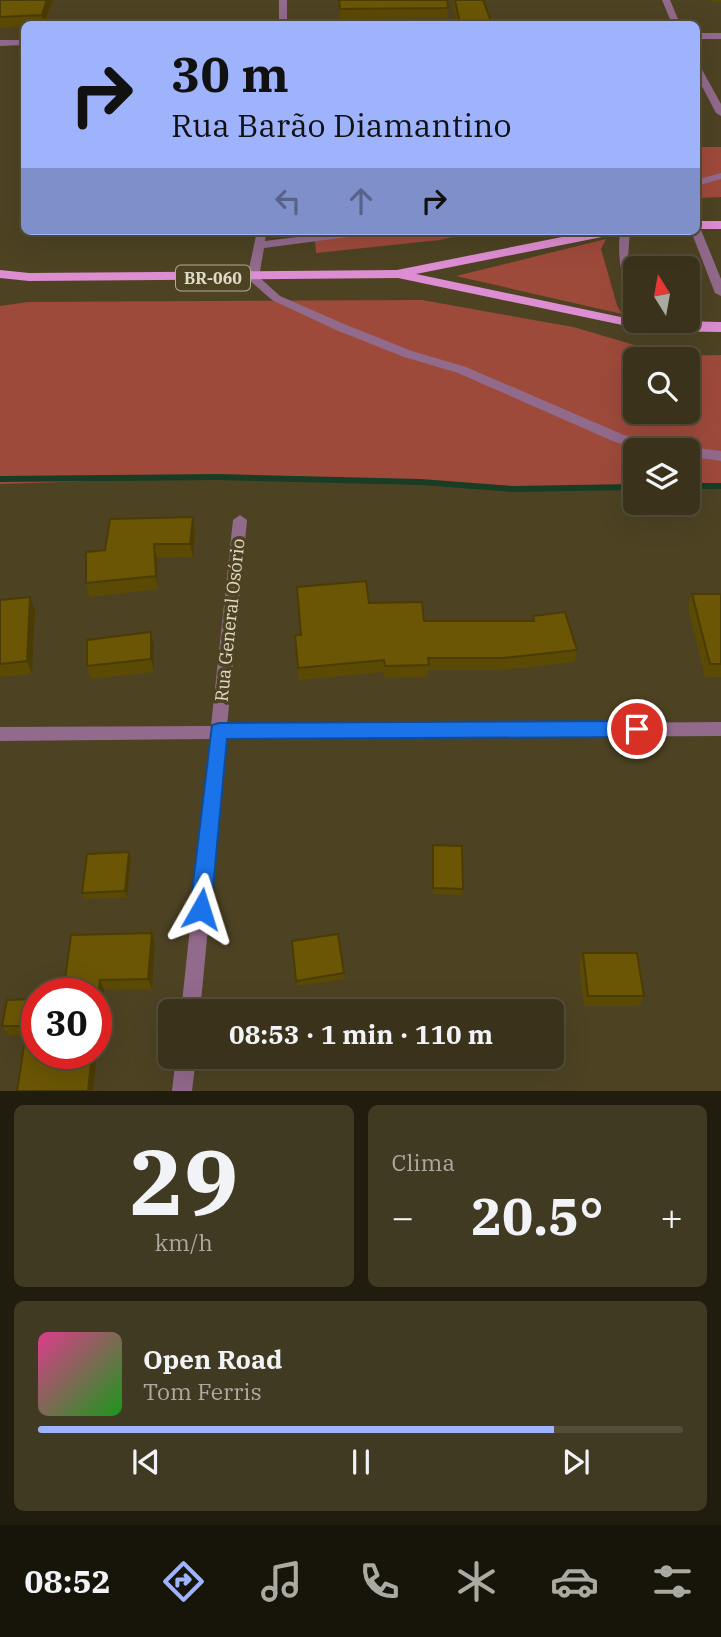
<!DOCTYPE html>
<html lang="es">
<meta charset="utf-8">
<style>
body{margin:0;font-family:"IBM Plex Serif",serif;background:#413a23;color:#f1f3f6;height:100vh;display:flex;flex-direction:column;font-size:26px;white-space:nowrap}
*{box-sizing:border-box;margin:0}
p{font-size:23px;color:#abaaa2}
.icon{flex:none;width:38px;height:38px;fill:none;stroke:currentColor;stroke-width:2;stroke-linecap:round;stroke-linejoin:round}
.map{position:relative;height:1091px;overflow:hidden}
.details{display:flex;flex-direction:column;gap:14px;padding:14px;background:#201c0e;flex:1}
.details>*{flex:none}
.banner{position:absolute;left:21px;top:21px;width:679px;height:214px;border-radius:10px;box-shadow:0 7px 28px #0002,0 0 0 2px #544d39;background:#9fb3fd;color:#111;overflow:hidden}
.needle{width:46px;rotate:349deg}
.buttons{position:absolute;left:623px;top:256px;display:grid;gap:14px}
.buttons a{display:grid;place-items:center;width:77px;height:77px;border-radius:10px;background:#3a321a;box-shadow:0 7px 28px #0002,0 0 0 2px #544d39;font-size:35px}
.speed{position:absolute;left:21px;top:978px;display:flex;gap:14px;font-size:35px;font-weight:700;text-align:center}
.speed>*{display:grid;place-content:center;width:91px;height:91px;border-radius:50%;background:#3a321a;box-shadow:0 7px 28px #0002,0 0 0 2px #544d39;line-height:1}
.speed .limit{border:10px solid #d22;background:#fff;color:#111}
.pin{position:absolute;display:grid;place-items:center;width:60px;height:60px;color:#fff;margin:-30px;border:4px solid #fff;border-radius:50%;box-shadow:0 2px 7px #0007}
.me{position:absolute;width:77px;margin:-38px;rotate:6deg;stroke-linejoin:round;filter:drop-shadow(0 0 5px #0008)}
.turn{display:flex;align-items:center;gap:24px;height:147px;padding:0 35px;font-size:32px}
.turn .icon{width:91px;height:91px;stroke-width:2.5}
.turn b{display:block;font-size:49px;line-height:60px}
.lanes{display:flex;align-items:center;height:66px;padding:0 35px;background:#0003;justify-content:center;gap:35px;direction:ltr}
.lanes .off{opacity:.35}
.big{font-size:52px;font-weight:700;line-height:1.1}
.details .card{flex:1;display:flex;flex-direction:column;justify-content:center;gap:10px;min-width:0;padding:0 24px;border-radius:10px;background:#413a23}
.details .dial{align-items:center;gap:0}
.dial b{font-size:91px;line-height:1}
.song{display:flex;align-items:center;gap:21px}
.cover{width:84px;height:84px;border-radius:10px;background:linear-gradient(135deg,hsl(330 70% 55%),hsl(120 70% 35%))}
.played{height:7px;border-radius:4px;background:linear-gradient(90deg,#9fb3fd 80%,#544d39 80%)}
.keys{display:flex;justify-content:space-around;direction:ltr}
.heat{display:flex;justify-content:space-between;align-items:center;font-size:38px;direction:ltr}
.details .tiles{flex:1;display:grid;gap:14px;grid-template-columns:1fr 1fr}
.card:last-child{grid-column:span 2}
.trip{position:absolute;left:158px;top:999px;width:406px;height:70px;border-radius:10px;background:#3a321a;box-shadow:0 7px 28px #0002,0 0 0 2px #544d39;font-weight:700;line-height:70px;text-align:center}
.tab-bar{display:flex;height:112px;justify-content:space-around;align-items:center;background:#17140a;color:#abaaa2}
.tab-bar .icon{width:49px;height:49px}
.tab-bar .selected{color:#9fb3fd}
.tab-bar b{font-size:32px;color:#f1f3f6}
.map>svg:first-child{display:block}
.green{fill:#9e4a3b;fill-rule:evenodd}
.lines{fill:none;stroke-linecap:round;stroke-linejoin:round}
.stream{fill:#183d24;fill-rule:evenodd}
.service{fill:#926a8c;fill-rule:evenodd}
.minor{fill:#926a8c;fill-rule:evenodd}
.primary{fill:#dd8dd2;fill-rule:evenodd}
.wall{fill:#5b4a04}
.shaded-wall{fill:#4a3c04}
.building{fill:#6a5605;stroke:#4a3c04;stroke-width:2}
.route{fill:#1a73e8;stroke:#114b97;stroke-width:2}
.labels{text-anchor:middle;stroke-width:7;stroke-linejoin:round;paint-order:stroke}
.shield{fill:#4d4323;stroke:#b4ad96;stroke-width:2}
.shield-label{font-size:16px;font-weight:bold;fill:#e0dac8}
.street-label{font-size:18px;fill:#e0dac8;stroke:#4d4323}
</style>
<div class="map">
<svg width="721" height="1091" viewBox="0 0 721 1091">
<rect width="100%" height="100%" fill="#4d4323"/>
<path class="green" d="M696,147h25v50l-24,1z
M314,231h162l-36,9 -124,13z
M606,239l-5,10 16,56 5,9 -166,-38z
M422,300l151,27 99,29 49,-1v131h-33v-36h-53v37l-123,2 -91,-7 -203,-5 -218,7v-178l28,-4zM635,359h53v52h-53z"/>
<g class="lines">
<path class="stream" d="M218,474l203,5 91,7 123,-2v6l-123,2 -91,-7 -203,-5 -218,2v-6z
M688,483h33v6h-33z"/>
<path class="service" d="M696,227l5,3 20,49v17l-6,-3 -24,-62h5z
M620,231h10l-2,26 7,18v18c-17,-9 -17,-45 -15,-62z"/>
<path class="minor" d="M279,0h8v24h-8z
M662,0h8l10,24h-8z
M696,33h25v6h-25z
M0,40h24v5l-24,1z
M696,63l4,3 21,38v12l-5,-3 -20,-38z
M721,173v6l-25,7v-6z
M257,231h10l-2,10 81,-10h30l-5,3 -107,14 -5,29 21,19 64,28 68,27 54,16 158,68 45,12 1,3h-25l-30,-8 -157,-69 -54,-16 -68,-27 -64,-30 -25,-22z
M688,447l33,4v10l-33,-5v-6h-5z
M240,515l7,5 -20,206 494,-4v14l-495,3 -26,273h-19l29,-273 -210,2v-14l211,-1 22,-206z
M176,1057h20l-4,34h-20z"/>
<path class="primary" d="M696,221h25v8h-25z
M592,231h27l-7,4 -196,39 219,46 86,2v10l-70,-1 -253,-53 -369,3 -29,-3v-8l29,3 368,-3z"/>
</g>
<path class="wall" d="M0,0h53l-8,24h-21v3l-24,1z
M338,0h109l1,8 -1,10 -107,1z
M454,0h29l9,24h-35l-4,-15z
M710,0h11v2h-9z
M193,517l2,13 -2,27 -36,1 1,31 -69,8 -3,-14z
M692,594h29v83h-16l-17,-70z
M0,600l35,10 -3,64 -32,3z
M369,603l55,18h108l1,-5 44,34 -3,12 -73,8h-73v7l-44,1v-6l-85,8 -4,-45h6z
M151,632l3,13v27l-63,7 -4,-13z
M433,845l30,44 -1,6 -29,-1z
M129,852l2,6 -4,39 -42,2 -3,-6z
M152,933l3,10 -3,46 -48,1 -11,101h-76l9,-56h-18l-6,-9 5,-26 30,-1v55h59v-60h-33l8,-59z
M292,941l52,32v6l-47,7z
M583,953l61,43 -5,10h-55l-5,-42z"/>
<path class="shaded-wall" d="M47,0h6l-9,24 -2,-9z
M193,517l2,13 -2,27 -3,-13z
M154,544l3,14 1,31 -2,-13z
M30,597l5,13 -3,64 -5,-13z
M151,632l3,13v27l-3,-13z
M129,852l2,6 -4,39 -2,-6z
M152,933l3,10 -3,46 -4,-10z
M100,980l4,10 -11,101h-5l4,-37h4v-42z"/>
<path class="building" d="M0,0h47l-5,15 -42,2z
M339,0h108l1,8 -108,1z
M455,0h28l9,24h-32z
M193,517l-3,27h-36l2,32 -70,7v-31l19,-2 5,-31z
M366,581l3,22 53,-1 2,19h110l-1,-5 32,-4 12,38 -74,8h-75l1,7 -44,1 -1,-6 -86,8 -3,-33h6l-4,-48z
M692,594h29v70h-11z
M30,597l-3,64 -27,3v-64z
M151,632v27l-64,7v-26z
M433,845l29,1 1,43 -30,-1z
M129,852l-4,39 -43,2 5,-39z
M152,933l-4,46 -48,1 -4,32v-18h-33l8,-59z
M338,934l6,39 -48,8 -4,-40z
M583,953h54l7,43h-56z
M37,999v55h55l-4,37h-71l10,-65h-25l5,-26z"/>
<path class="route" d="M637,721l7,3 2,5 -2,6 -7,2 -410,2 -16,170 -3,7 -7,3 -8,-3 -3,-7 22,-184 7,-2z"/>
<g class="labels">
<rect class="shield" x="176" y="265.5" width="74" height="25" rx="5"/>
<g class="shield-label">
<text x="213" y="284">BR-060</text>
</g>
<g class="street-label">
<text transform="translate(230 620) rotate(-84)" y="6">Rua General Osório</text>
</g>
</g>
</svg>
<div class="buttons">
<a><svg class="needle" viewBox="-14 -14 28 28"><path d="M0-13l5 13h-10z" fill="#e53935"/><path d="M0 13l5-13h-10z" fill="#abaaa2"/></svg></a>
<a><svg class="icon" aria-label="search" viewBox="0 0 24 24"><circle cx="10" cy="10" r="6"/><path d="M15 15l6 6"/></svg></a>
<a><svg class="icon" aria-label="layers" viewBox="0 0 24 24"><path d="M12 4l9 5-9 5-9-5zM3 14l9 5 9-5"/></svg></a>
</div>
<div class="speed"><div class="limit">30</div></div>
<div class="pin" style="left:637px;top:729px;background:#d93025"><svg class="icon" aria-label="arrive" viewBox="0 0 24 24"><path d="M6 21V4h12l-3 4 3 4H6"/></svg></div>
<svg class="me" style="left:201px;top:909px" viewBox="-20 -20 40 40"><path d="M0-17L14 15 0 8-14 15z" fill="#1a73e8" stroke="#fff" stroke-width="4"/></svg>
<div class="trip">08:53 · 1 min · 110 m</div>
<div class="banner">
<div class="turn"><svg class="icon" aria-label="right" viewBox="0 0 24 24"><path d="M7 20v-9h11M14 6l5 5-5 5"/></svg><div><b>30 m</b>Rua Barão Diamantino</div></div>
<div class="lanes"><svg class="icon off" aria-label="left" viewBox="0 0 24 24"><path d="M17 20v-9H6M10 6l-5 5 5 5"/></svg><svg class="icon off" aria-label="ahead" viewBox="0 0 24 24"><path d="M12 20V5M6 11l6-6 6 6"/></svg><svg class="icon" aria-label="right" viewBox="0 0 24 24"><path d="M7 20v-9h11M14 6l5 5-5 5"/></svg></div>
</div>
</div>
<section class="details">
<div class="tiles">
<div class="card dial"><b>29</b><p>km/h</p></div>
<div class="card"><p>Clima</p>
<div class="heat"><a>−</a><b class="big">20.5°</b><a>+</a></div>
</div>
<div class="card">
<div class="song"><i class="cover"></i><div><b>Open Road</b><p>Tom Ferris</p></div></div>
<div class="played"></div>
<div class="keys"><svg class="icon" aria-label="previous" viewBox="0 0 24 24"><path d="M18 5L8 12l10 7zM5 5v14"/></svg><svg class="icon" aria-label="pause" viewBox="0 0 24 24"><path d="M8 5v14M16 5v14"/></svg><svg class="icon" aria-label="next" viewBox="0 0 24 24"><path d="M6 5l10 7-10 7zM19 5v14"/></svg></div>
</div>
</div>
</section>
<nav class="tab-bar">
<b>08:52</b>
<svg class="icon selected" aria-label="directions" viewBox="0 0 24 24"><path d="M12 3l9 9-9 9-9-9zM9 14v-3h6M13 9l2 2-2 2"/></svg>
<svg class="icon" aria-label="music" viewBox="0 0 24 24"><path d="M9 18V5l10-2v13"/><circle cx="6" cy="18" r="3"/><circle cx="16" cy="16" r="3"/></svg>
<svg class="icon" aria-label="phone" viewBox="0 0 24 24"><path d="M5 4h4l2 5-3 2q2 4 5 5l2-3 5 2v4C11 20 4 13 5 4z"/></svg>
<svg class="icon" aria-label="climate" viewBox="0 0 24 24"><path d="M12 3v18M4 7l16 10M4 17L20 7"/></svg>
<svg class="icon" aria-label="car" viewBox="0 0 24 24"><path d="M5 17H2v-5l4-1 3-4h7l3 4 3 1v5h-3M9 17h6M6 11h13"/><circle cx="7" cy="17" r="2"/><circle cx="17" cy="17" r="2"/></svg>
<svg class="icon" aria-label="filters" viewBox="0 0 24 24"><path d="M4 7h16M4 17h16"/><circle cx="9" cy="7" r="2"/><circle cx="15" cy="17" r="2"/></svg>
</nav>
